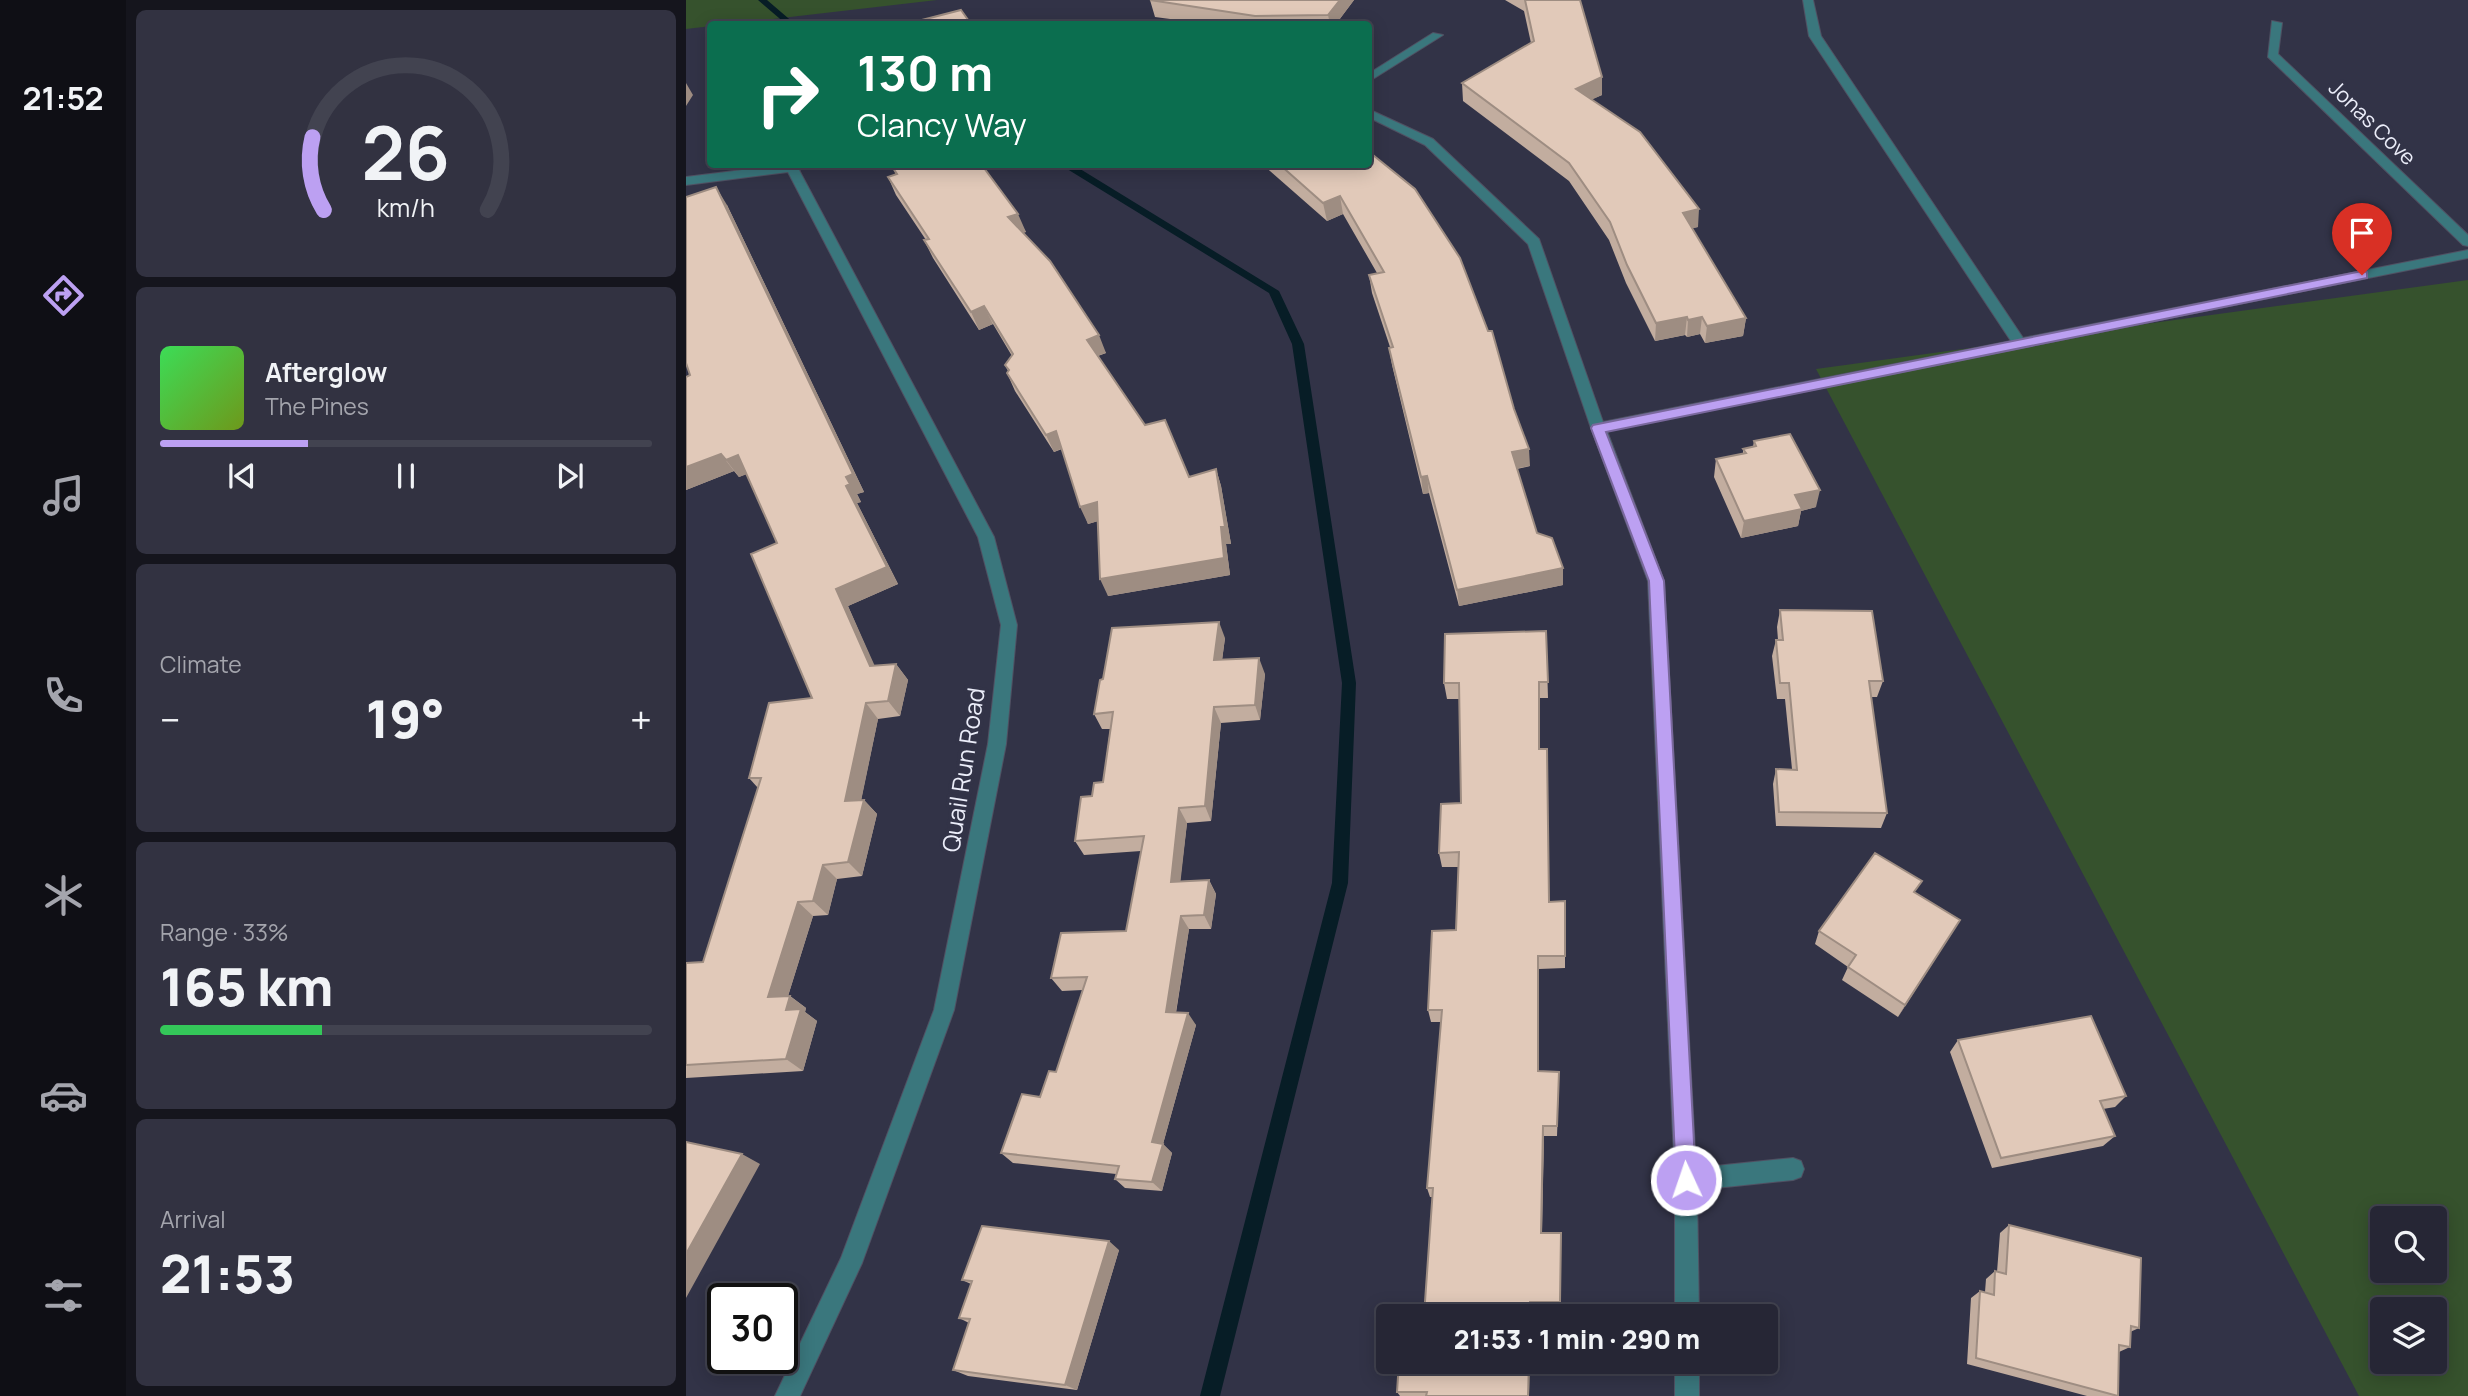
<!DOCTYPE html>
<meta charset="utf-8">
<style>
body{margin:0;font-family:Manrope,sans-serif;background:#323241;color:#f1f3f6;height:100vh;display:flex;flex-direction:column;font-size:26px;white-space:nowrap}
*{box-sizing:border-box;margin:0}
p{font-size:23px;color:#a4a5ad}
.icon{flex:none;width:38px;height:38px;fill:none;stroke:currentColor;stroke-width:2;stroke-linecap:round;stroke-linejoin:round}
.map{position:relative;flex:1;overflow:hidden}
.drawer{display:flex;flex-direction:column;gap:10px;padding:10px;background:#15151d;width:560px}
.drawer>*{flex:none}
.banner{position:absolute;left:21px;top:21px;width:665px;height:147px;border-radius:7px;box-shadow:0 4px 18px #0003,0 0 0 2px #424350;background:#0b6e4f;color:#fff;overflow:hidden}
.fabs{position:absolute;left:1684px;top:1206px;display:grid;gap:14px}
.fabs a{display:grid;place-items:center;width:77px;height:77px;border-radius:7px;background:#262635;box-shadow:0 4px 18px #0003,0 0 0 2px #424350;font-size:35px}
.speed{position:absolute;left:21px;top:1283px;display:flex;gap:14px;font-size:35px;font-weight:700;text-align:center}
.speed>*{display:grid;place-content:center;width:91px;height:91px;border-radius:50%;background:#262635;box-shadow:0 4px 18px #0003,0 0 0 2px #424350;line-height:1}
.speed .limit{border:4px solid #111;border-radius:10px;background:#fff;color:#111}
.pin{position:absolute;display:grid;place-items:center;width:60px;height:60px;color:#fff;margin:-72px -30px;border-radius:50% 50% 50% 0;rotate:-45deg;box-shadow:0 0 7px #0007}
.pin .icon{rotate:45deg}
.me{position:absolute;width:77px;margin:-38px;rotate:357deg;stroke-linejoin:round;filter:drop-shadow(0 0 5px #0008)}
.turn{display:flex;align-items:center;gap:24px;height:147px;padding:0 35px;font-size:32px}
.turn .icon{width:91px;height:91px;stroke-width:2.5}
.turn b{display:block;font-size:49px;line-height:60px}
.big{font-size:52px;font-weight:800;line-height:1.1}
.drawer .card{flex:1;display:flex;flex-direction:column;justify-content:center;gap:10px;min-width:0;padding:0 24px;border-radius:10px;background:#323241}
.drawer .dial{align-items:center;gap:0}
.dial svg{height:182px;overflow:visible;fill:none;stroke:#424350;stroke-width:7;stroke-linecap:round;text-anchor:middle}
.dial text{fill:#f1f3f6;stroke:none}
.song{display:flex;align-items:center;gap:21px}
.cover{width:84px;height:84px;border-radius:10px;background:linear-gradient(135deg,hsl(130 70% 55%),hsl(80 70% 35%))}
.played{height:7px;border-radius:4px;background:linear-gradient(90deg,#bca0f2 30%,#424350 30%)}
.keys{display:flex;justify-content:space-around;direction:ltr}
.heat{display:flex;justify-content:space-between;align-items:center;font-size:38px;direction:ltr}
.charge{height:10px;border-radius:5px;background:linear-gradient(90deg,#34c759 33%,#424350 0)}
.trip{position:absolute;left:690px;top:1304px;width:402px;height:70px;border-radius:7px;background:#262635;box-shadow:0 4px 18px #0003,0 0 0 2px #424350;font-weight:800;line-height:70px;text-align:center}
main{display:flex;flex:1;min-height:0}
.tabs{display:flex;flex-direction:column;width:126px;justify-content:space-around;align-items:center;background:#0f0f15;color:#a4a5ad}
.tabs .icon{width:49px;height:49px}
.tabs .on{color:#bca0f2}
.tabs b{font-size:32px;color:#f1f3f6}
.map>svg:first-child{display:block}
.green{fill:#36522d;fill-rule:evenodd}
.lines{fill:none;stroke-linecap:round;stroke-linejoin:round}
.stream{fill:#071d26;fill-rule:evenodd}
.minor-casing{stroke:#505163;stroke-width:2}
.minor{fill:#3a777d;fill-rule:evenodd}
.wall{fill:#c2ad9f}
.shaded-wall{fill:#9e8d82}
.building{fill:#e1c9b9;stroke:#9e8d82;stroke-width:2}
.route{fill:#bca0f2;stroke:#7a689d;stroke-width:2}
.labels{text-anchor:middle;stroke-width:7;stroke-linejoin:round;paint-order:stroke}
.far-street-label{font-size:21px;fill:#ebedf9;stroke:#323347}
.street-label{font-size:24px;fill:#ebedf9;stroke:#323347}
</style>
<main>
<nav class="tabs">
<b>21:52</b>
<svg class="icon on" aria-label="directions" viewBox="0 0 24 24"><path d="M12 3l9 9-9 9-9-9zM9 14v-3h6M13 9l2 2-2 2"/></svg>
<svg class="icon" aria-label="music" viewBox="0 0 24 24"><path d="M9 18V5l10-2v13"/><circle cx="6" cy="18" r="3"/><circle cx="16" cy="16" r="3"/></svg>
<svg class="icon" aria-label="phone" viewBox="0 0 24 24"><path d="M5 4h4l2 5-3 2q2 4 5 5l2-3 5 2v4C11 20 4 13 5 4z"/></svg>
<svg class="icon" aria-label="climate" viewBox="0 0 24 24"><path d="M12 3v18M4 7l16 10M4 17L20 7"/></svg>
<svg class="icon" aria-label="car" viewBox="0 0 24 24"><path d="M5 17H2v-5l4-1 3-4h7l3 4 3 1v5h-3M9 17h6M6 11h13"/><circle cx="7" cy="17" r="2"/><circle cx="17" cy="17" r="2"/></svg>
<svg class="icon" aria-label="filters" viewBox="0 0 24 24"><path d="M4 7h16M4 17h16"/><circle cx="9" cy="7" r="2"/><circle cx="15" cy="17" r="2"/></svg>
</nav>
<section class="drawer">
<div class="card dial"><svg viewBox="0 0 100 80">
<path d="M14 69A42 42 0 1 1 86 69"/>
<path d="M14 69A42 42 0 0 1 9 37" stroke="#bca0f2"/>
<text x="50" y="56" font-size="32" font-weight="700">26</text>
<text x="50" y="72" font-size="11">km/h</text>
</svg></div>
<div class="card">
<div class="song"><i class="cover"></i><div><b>Afterglow</b><p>The Pines</p></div></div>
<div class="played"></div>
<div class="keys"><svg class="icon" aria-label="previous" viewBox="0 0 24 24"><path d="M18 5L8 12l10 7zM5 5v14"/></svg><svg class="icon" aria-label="pause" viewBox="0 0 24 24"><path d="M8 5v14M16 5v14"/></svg><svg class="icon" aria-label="next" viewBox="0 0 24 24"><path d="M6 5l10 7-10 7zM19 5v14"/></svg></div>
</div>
<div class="card"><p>Climate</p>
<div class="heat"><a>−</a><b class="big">19°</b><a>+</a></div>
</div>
<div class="card"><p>Range · 33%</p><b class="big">165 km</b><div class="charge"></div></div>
<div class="card"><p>Arrival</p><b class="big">21:53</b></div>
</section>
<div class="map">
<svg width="1782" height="1396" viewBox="0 0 1782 1396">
<rect width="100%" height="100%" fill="#323347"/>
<path class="green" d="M0,0h251l-251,29z
M1782,280v1116h-109l-543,-1027zM1696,1218h52v52h-52zM1696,1309h52v53h-52z"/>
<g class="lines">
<path class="stream" d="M72,0h9l28,24h-9z
M373,164h13l207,127 25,53 52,339 -8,200 -128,513h-20l132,-513 10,-200 -50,-339 -23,-51z"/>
<defs>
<path id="minor" d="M1117,0h10l8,36 202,302 445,-88v8l-861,173 57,150 32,587 97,-10 8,3 3,8 -3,8 -8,3 -96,10 2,126h-24v-136l-27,-599 -57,-153 -63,-184 -103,-99 -57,-28v-8l65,30 106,100 64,183 408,-81 -202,-305z
M1586,21l10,2 -4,31 190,181v11l-5,-1 -195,-188z
M747,33l10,2 -75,47v-8z
M104,164h21l-12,6 195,367 23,88 -11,119 -52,266 -92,253 -62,133h-25l66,-138 93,-248 54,-266 13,-119 -23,-88 -190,-365 -102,13v-8z
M989,1362h24v34h-24z"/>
</defs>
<use href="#minor" class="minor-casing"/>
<use href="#minor" class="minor"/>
</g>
<path class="wall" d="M464,0h204l-18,24h-128l-53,-7z
M819,0h75l22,95 -10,4 106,128 -6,1 54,90 -3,18 -38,7 -5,-9 -13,3 -2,-2 -30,6 -29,-58 -17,-43 -40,-59 -106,-80 -1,-18 69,-40 -7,-32z
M210,164h85l45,68 -4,1 84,120 -8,3 47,69 44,52 27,-8 5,17 10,58h-5l4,31 -122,21 -10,-75 -10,3 -26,-75 -8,3 -39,-61 -8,-18 1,-2 -3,-6 7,-9 -19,-32 -14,6 -46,-72 -9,-18h2l-30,-45 -8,-18 8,-2 -3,-7 4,-2z
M576,164h106l162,302 -13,3 20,64 26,35v17l-104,21 -30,-113 -6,1 -31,-129 -3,-17 1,-1 -18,-54 -3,-18 8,-2 -34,-59 -16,7z
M41,205l137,287 -7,2 4,8 -4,1 41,81 -50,22 26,60 22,-2 12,16 -8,36 -22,3 -17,81h3l13,14 -15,62 -25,3 -9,36 -15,1 -25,80h2l16,12 -1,4 12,9 -14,50 -117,7v-115l17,-1 55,-174 -9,-10 63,-80 -35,-155 -31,-69 -7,3 -5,-6 -48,19 4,-115z
M1068,441l62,66 -15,4 -3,15 -57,12 -27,-61 2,-18 27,-5v-5l10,-2z
M1094,610l103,71 -6,16h-6l16,116 -6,15 -105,-2 -3,-42 3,-15h16l-7,-70h-8l-5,-43 4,-16h2l-1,-13z
M860,631l2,67h-9l1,51 9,153 16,-1v67l-26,1v102l20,12 -2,53h-13l-2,97h19v76h-30l-107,7 9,-119h-3l-3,-9 14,-166h-10l-3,-12 28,-80 3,-63h-17l-3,-14 22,-50 -1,-104h-13l-3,-16z
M539,638l-3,22 43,14 -5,46 -39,3 -10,98 -24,2 -7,58 29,-1 7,14 -5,35h-22l-13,84 20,12 -33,119 9,9 -10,38 -37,-3 -10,-9 1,-5 -103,-11 -12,-10 55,-81 27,-82 -21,1 -11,-13 75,-47 15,-80 -57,4 -9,-14 17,-45 11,-14 7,-53h-8l-8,-15 9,-35z
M1230,893l44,27 -62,97 -56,-37 6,-13 -33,-23 4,-13z
M1272,1040l168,56 -11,11 -12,2 12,27 -12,10 -111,22 -42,-116z
M1323,1225l130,103 -9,4v15l-11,5 -1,44h-31l-120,-32 4,-66 9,-7 5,1 1,-13 9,-8 2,1 3,-39z
M433,1250l-42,140 -109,-14 -15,-6 16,-47 -10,-5 12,-34 -9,-4z
M713,1362l130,34h-129l-3,-4z"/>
<path class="shaded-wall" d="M654,0h14l-18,24h-6l-2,-9z
M916,77v18l-26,12v-18z
M0,83l7,12 -7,11z
M30,187l11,18 137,287 -7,2 4,8 -4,1 41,81 -50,22 34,76 -12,-16 -34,-77 10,-103z
M654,196l3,18 -16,7 -4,-18z
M1013,209l-1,18 -16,4 1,-18z
M332,214l8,18 -11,3 -7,-18z
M298,306l9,18 -14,6 -8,-18z
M1001,317l-2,18 -30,6 1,-18z
M1016,317l-2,17 -13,3 1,-17z
M1060,318l-3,18 -38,7 2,-17z
M413,335l7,18 -12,4 -7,-17z
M370,431l7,17 -9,4 -8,-17z
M843,449l1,17 -17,3 -1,-17z
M35,454l13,17 -48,19v-23z
M52,455l12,18 -11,4 -13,-17z
M530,469l5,17 10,58h-5l4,31 -122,21 -8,-17 121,-52z
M741,476l2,17 -6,1 -2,-17z
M1134,490l-4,17 -15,4 -3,15 -57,12 3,-17 51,-26z
M411,502l8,17 -17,5 -8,-17z
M877,568v17l-104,21 -2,-16z
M533,622l6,16 -5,38 -6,-16z
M573,658l6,16 -5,46 -5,-15z
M210,664l12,16 -8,36 -12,-15z
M180,703l12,16 -20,97 -13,-15z
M528,707l7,16 -10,98 -6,-15z
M178,800l13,14 -15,62 -14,-14z
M493,808l8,15 -8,72 -8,-13z
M137,865l14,14 -9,36 -15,-14z
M523,880l7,14 -5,35 -7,-14z
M112,902l15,14 -29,93 -16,-12z
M495,916l8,13 -15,95 -8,-12z
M1274,920l-8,13 -54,84 7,-12z
M852,956l1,13v113l-1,-11z
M104,996l16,12 -1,4 12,9 -14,50 -17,-12v-49z
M502,1013l8,12 -33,119 9,9 -10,38 -10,-9v-40z
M857,1126l1,10 -3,105v-8z
M56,1154l18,10 -74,134v-44z
M423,1241l10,9 -42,140 -12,-5z
M843,1362h1l-1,34h-1z"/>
<path class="building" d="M464,0h190l-12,15 -73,1z
M839,0h55l22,77 -26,12 64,43 59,77 -16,4 63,105 -39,8 -5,-9 -14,3 -1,-3 -31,6 -29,-58 -17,-43 -41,-59 -107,-80 72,-42z
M275,10l10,14h-48h1l-2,-4z
M682,151l47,38 45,69 28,73h4l22,78 15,40 -17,3 25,81 15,5 11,30 -106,22 -30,-114 -6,1 -32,-129 4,-1 -24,-72 15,-3 -44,-76 -17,7 -44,-39h89z
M213,164h82l37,50 -10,3 42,44 49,74 -12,5 58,85 20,-5 24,57 27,-8 9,58h-4l3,31 -124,21 -3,-77 -17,5 -24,-76 -10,4 -39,-62 2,-3 -4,-5 8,-11 -29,-48 -13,6 -47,-72 5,-1 -41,-62 9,-3 -4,-6z
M30,187l137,287 -7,3 4,7 -4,2 41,81 -51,22 34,77 26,-2 -8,37 -22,2 -21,98 19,-1 -16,62 -25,3 -10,36 -15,1 -30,95 22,-1 -4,14 15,-1 -15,50 -100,6v-102l17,-1 58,-184h-12l20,-75 43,-5 -61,-144 26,-11 -39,-88 -12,5 -5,-6 -35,13v-90l4,-2 -4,-12v-166z
M1104,434l30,56 -25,5 7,14 -58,12 -28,-62 30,-6 -3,-4 13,-3 -2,-5z
M1094,610l92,1 11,70h-14l18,132 -108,-1 -3,-43 21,1 -8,-87h-9l-4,-43h7z
M533,622l-5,38 45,-2 -4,47 -41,2 -9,99 -26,2 -8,74 38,-2 -5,35 -23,1 -15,96 22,1 -36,129 11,2 -11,38 -37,-3 4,-13 -118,-13 21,-59 18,3 9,-26 7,1 31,-95 -36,1 10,-45 65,-2 18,-95 -69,5 6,-44 11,-1 2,-13 9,-1 10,-70 -19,2 6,-34 3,-1 9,-51z
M860,631l2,51h-9v67h8l2,153 16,-1v55h-27v115l21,1 -2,54h-14l-2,107h20l-1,69h-30v14h-128h22l9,-128h-6l15,-178h-14l4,-79 24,-1 3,-78 -20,1 2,-49 20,-1 -2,-120h-15l1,-49z
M1189,853l47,28 -8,11 46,28 -55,85 -57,-38 8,-12 -37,-24z
M1405,1016l35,80 -26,5 15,35 -114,22 -43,-118z
M0,1142l56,12 -56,100z
M1323,1225l132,33 -2,70 -8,-2 -1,21 -11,-2 -1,51 -142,-38 4,-67 14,4 1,-24 11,3z
M296,1226l127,15 -44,144 -112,-15 17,-51 -11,-1 13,-37 -10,-1z
M713,1362h130l-1,34h-102l1,-4h-30z"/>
<path class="route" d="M1676,271l5,1v6l-761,154 58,149 32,599 -3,7 -7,3 -7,-3 -3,-7 -27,-599 -58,-153 2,-3z"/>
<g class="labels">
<g class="far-street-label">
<text transform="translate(1686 123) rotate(44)" y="7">Jonas Cove</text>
</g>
<g class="street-label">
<text transform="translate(278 770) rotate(-81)" y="8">Quail Run Road</text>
</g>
</g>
</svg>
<div class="fabs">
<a><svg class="icon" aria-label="search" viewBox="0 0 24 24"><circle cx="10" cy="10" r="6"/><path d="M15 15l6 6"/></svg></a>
<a><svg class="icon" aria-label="layers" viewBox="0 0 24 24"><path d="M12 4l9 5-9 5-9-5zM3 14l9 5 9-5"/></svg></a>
</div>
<div class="speed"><div class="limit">30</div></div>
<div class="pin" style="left:1676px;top:275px;background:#d93025"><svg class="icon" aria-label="arrive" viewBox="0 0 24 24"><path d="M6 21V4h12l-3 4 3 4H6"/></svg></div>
<svg class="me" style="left:1000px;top:1180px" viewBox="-20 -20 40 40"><circle r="17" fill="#bca0f2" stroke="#fff" stroke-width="3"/><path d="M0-11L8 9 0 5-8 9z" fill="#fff"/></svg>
<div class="trip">21:53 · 1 min · 290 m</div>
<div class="banner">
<div class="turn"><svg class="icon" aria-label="right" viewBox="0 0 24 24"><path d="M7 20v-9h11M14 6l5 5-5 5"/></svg><div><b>130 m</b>Clancy Way</div></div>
</div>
</div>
</main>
